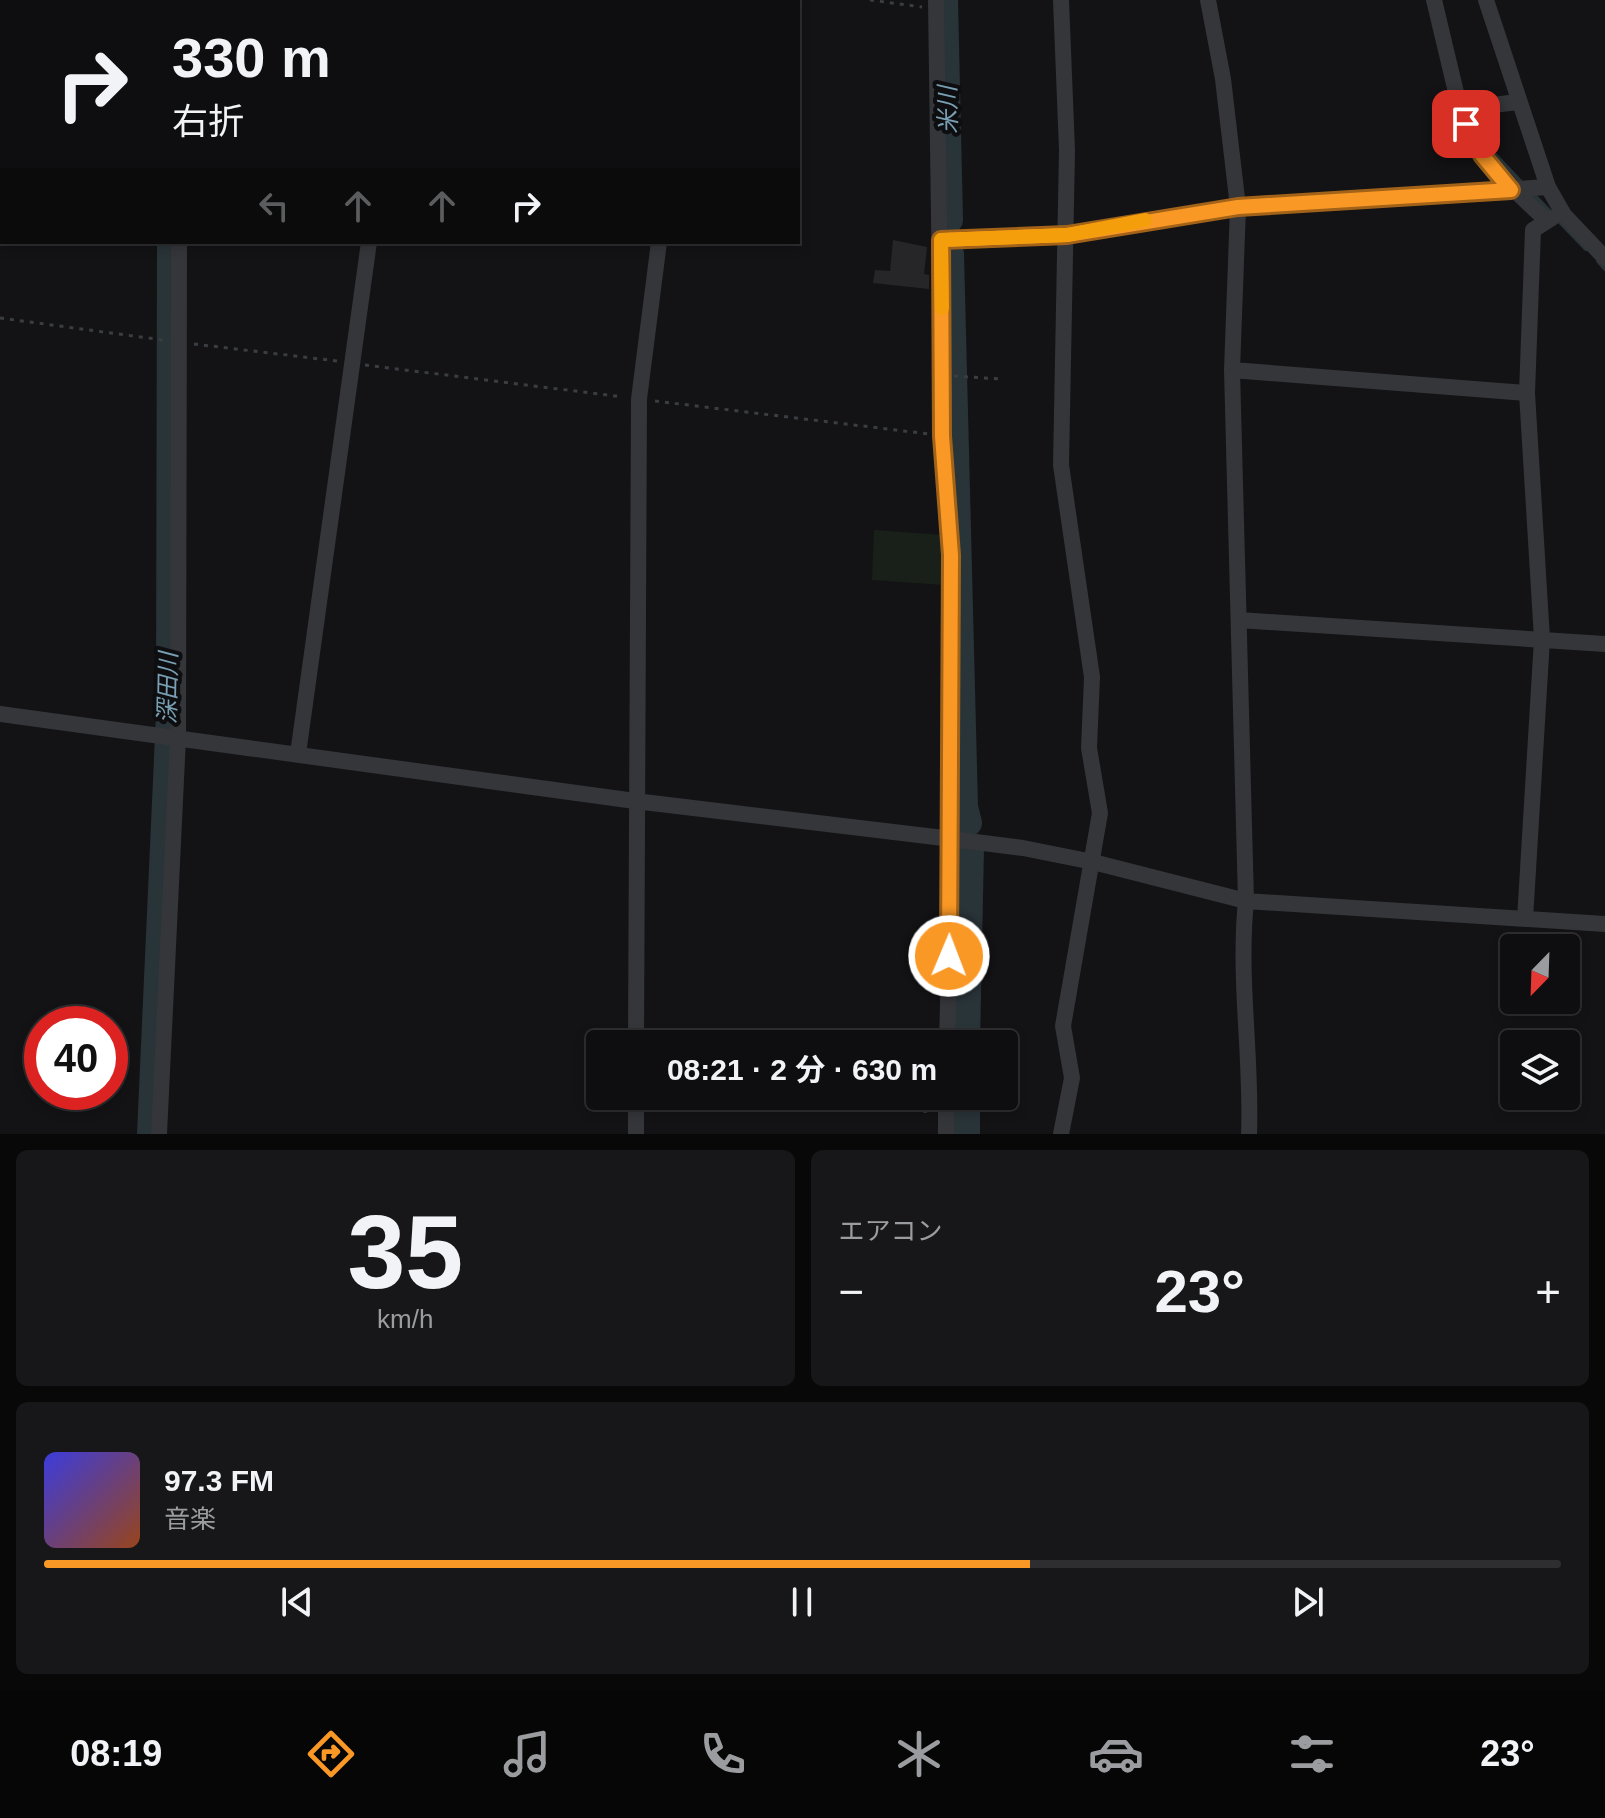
<!DOCTYPE html>
<html lang="ja">
<meta charset="utf-8">
<style>
body{margin:0;font-family:Helvetica,"Noto Sans JP",sans-serif;background:#171719;color:#f1f3f6;height:100vh;display:flex;flex-direction:column;font-size:30px;white-space:nowrap}
*{box-sizing:border-box;margin:0}
p{font-size:26px;color:#9b9c9f}
.icon{flex:none;width:44px;height:44px;fill:none;stroke:currentColor;stroke-width:2;stroke-linecap:round;stroke-linejoin:round}
.map{position:relative;height:1134px;overflow:hidden}
.side{display:flex;flex-direction:column;gap:16px;padding:16px;background:#080809;flex:1}
.side>*{flex:none}
.guide{position:absolute;left:0px;top:0px;width:800px;height:244px;box-shadow:0 4px 12px #0003,0 0 0 2px #2e2e30;background:#0e0e10;color:#f1f3f6;overflow:hidden}
.needle{width:52px;rotate:203deg}
.buttons{position:absolute;left:1500px;top:934px;display:grid;gap:16px}
.buttons a{display:grid;place-items:center;width:80px;height:80px;border-radius:8px;background:#0e0e10;box-shadow:0 4px 12px #0003,0 0 0 2px #2e2e30;font-size:40px}
.speed{position:absolute;left:24px;top:1006px;display:flex;gap:16px;font-size:40px;font-weight:700;text-align:center}
.speed>*{display:grid;place-content:center;width:104px;height:104px;border-radius:50%;background:#0e0e10;box-shadow:0 4px 12px #0003,0 0 0 2px #2e2e30;line-height:1}
.speed .limit{border:12px solid #d22;background:#fff;color:#111}
.pin{position:absolute;display:grid;place-items:center;width:68px;height:68px;color:#fff;margin:-34px;border-radius:16px;box-shadow:0 4px 12px #0006}
.me{position:absolute;width:88px;margin:-44px;rotate:1deg;stroke-linejoin:round;filter:drop-shadow(0 0 6px #0008)}
.turn{display:flex;align-items:center;gap:28px;height:168px;padding:0 40px;font-size:36px}
.turn .icon{width:104px;height:104px;stroke-width:2.5}
.turn b{display:block;font-size:56px;line-height:68px}
.lanes{display:flex;align-items:center;height:76px;padding:0 40px;background:#0003;justify-content:center;gap:40px;direction:ltr}
.lanes .off{opacity:.35}
.big{font-size:60px;font-weight:700;line-height:1.1}
.side .widget{flex:1;display:flex;flex-direction:column;justify-content:center;gap:12px;min-width:0;padding:0 28px;border-radius:12px;background:#171719}
.side .dial{align-items:center;gap:0}
.dial b{font-size:104px;line-height:1}
.song{display:flex;align-items:center;gap:24px}
.cover{width:96px;height:96px;border-radius:12px;background:linear-gradient(135deg,hsl(240 70% 55%),hsl(20 70% 35%))}
.played{height:8px;border-radius:4px;background:linear-gradient(90deg,#fa9826 65%,#2e2e30 65%)}
.keys{display:flex;justify-content:space-around;direction:ltr}
.heat{display:flex;justify-content:space-between;align-items:center;font-size:44px;direction:ltr}
.side .tiles{flex:1;display:grid;gap:16px;grid-template-columns:1fr 1fr}
.widget:last-child{grid-column:span 2}
.trip{position:absolute;left:586px;top:1030px;width:432px;height:80px;border-radius:8px;background:#0e0e10;box-shadow:0 4px 12px #0003,0 0 0 2px #2e2e30;font-weight:700;line-height:80px;text-align:center}
.menu{display:flex;height:128px;justify-content:space-around;align-items:center;background:#060606;color:#9b9c9f}
.menu .icon{width:56px;height:56px}
.menu .active{color:#fa9826}
.menu b{font-size:36px;color:#f1f3f6}
.map>svg:first-child{display:block}
.green{fill:#192019}
.lines{fill:none;stroke-linecap:round;stroke-linejoin:round}
.stream{stroke:#293439;stroke-width:4}
.river{stroke:#293439;stroke-width:26}
.building{fill:#262629}
.path{stroke:#3a3d41;stroke-width:3;stroke-dasharray:4 6;stroke-linecap:butt}
.minor{stroke:#34363a;stroke-width:16}
.route-casing{stroke:#a26319;stroke-width:20}
.route{stroke:#fa9826;stroke-width:14}
.slow{stroke:#f59e0b;stroke-width:14}
.labels{text-anchor:middle;stroke-width:8;stroke-linejoin:round;paint-order:stroke}
.water-label{font-size:24px;font-style:italic;fill:#799fb3;stroke:#0e0e10}
</style>
<div class="map">
<svg width="1605" height="1134" viewBox="0 0 1605 1134">
<rect width="100%" height="100%" fill="#131315"/>
<path class="green" d="M874,530l69,5 1,50 -72,-5z"/>
<g class="lines">
<path class="stream" d="M1487,146l35,37
M1531,192l55,57
M1598,261l7,8"/>
<path class="river" d="M945,0l5,220
M178,2v-2
M951,254l14,553 4,16
M967,1044l4,-196
M150,1134l19,-420 1,-472
M967,1134v-38"/>
</g>
<path class="building" d="M893,240l34,7 -3,27 5,1v14l-56,-6 2,-13 15,1z"/>
<g class="lines">
<path class="path" d="M870,0l52,7
M0,318l163,22
M194,344l143,17
M365,365l258,32
M954,376l46,3
M655,401l274,33
M804,1096l126,16"/>
<path class="minor" d="M1061,0l6,150 -6,315 31,212 -3,71 11,65 -37,213 9,52 -11,56
M1208,0l15,79 15,128 -6,163 14,531c-8,78 6,155 3,233
M1434,0l26,109
M1486,0l62,187 16,28 41,43
M20,2v-2
M187,2v-2
M402,2v-2
M691,2v-2
M1518,102l-58,7c19,51 47,74 86,111
M0,187l2,-18
M941,240l126,-5 171,-28 310,-20
M1232,370l295,23 15,246 -17,280
M1527,393l6,-163 19,-12
M1239,620l366,24
M0,714l635,87 317,38 -1,-284 -9,-119 -6,-436
M298,754l71,-512
M636,1044l3,-645 20,-157
M947,1044l5,-205 71,9 70,14 153,39 359,23
M636,1096v38
M159,1134l19,-396 1,-496
M946,1134v-38"/>
</g>
<g class="lines">
<defs>
<path id="route" d="M949,956l2,-401 -9,-119 -1,-196 126,-5 171,-28 273,-17 -29,-35 -16,-31"/>
</defs>
<use href="#route" class="route-casing"/>
<use href="#route" class="route"/>
<path class="slow" d="M942,308l-1,-68 126,-5 78,-15"/>
</g>
<g class="labels">
<g class="water-label">
<text transform="translate(948 110) rotate(-91)" y="8">米川</text>
<text transform="translate(168 688) rotate(-89)" y="8">深田川</text>
</g>
</g>
</svg>
<div class="buttons">
<a><svg class="needle" viewBox="-14 -14 28 28"><path d="M0-13l5 13h-10z" fill="#e53935"/><path d="M0 13l5-13h-10z" fill="#9b9c9f"/></svg></a>
<a><svg class="icon" aria-label="layers" viewBox="0 0 24 24"><path d="M12 4l9 5-9 5-9-5zM3 14l9 5 9-5"/></svg></a>
</div>
<div class="speed"><div class="limit">40</div></div>
<div class="pin" style="left:1466px;top:124px;background:#d93025"><svg class="icon" aria-label="arrive" viewBox="0 0 24 24"><path d="M6 21V4h12l-3 4 3 4H6"/></svg></div>
<svg class="me" style="left:949px;top:956px" viewBox="-20 -20 40 40"><circle r="17" fill="#fa9826" stroke="#fff" stroke-width="3"/><path d="M0-11L8 9 0 5-8 9z" fill="#fff"/></svg>
<div class="trip">08:21 · 2 分 · 630 m</div>
<div class="guide">
<div class="turn"><svg class="icon" aria-label="right" viewBox="0 0 24 24"><path d="M7 20v-9h11M14 6l5 5-5 5"/></svg><div><b>330 m</b>右折</div></div>
<div class="lanes"><svg class="icon off" aria-label="left" viewBox="0 0 24 24"><path d="M17 20v-9H6M10 6l-5 5 5 5"/></svg><svg class="icon off" aria-label="ahead" viewBox="0 0 24 24"><path d="M12 20V5M6 11l6-6 6 6"/></svg><svg class="icon off" aria-label="ahead" viewBox="0 0 24 24"><path d="M12 20V5M6 11l6-6 6 6"/></svg><svg class="icon" aria-label="right" viewBox="0 0 24 24"><path d="M7 20v-9h11M14 6l5 5-5 5"/></svg></div>
</div>
</div>
<section class="side">
<div class="tiles">
<div class="widget dial"><b>35</b><p>km/h</p></div>
<div class="widget"><p>エアコン</p>
<div class="heat"><a>−</a><b class="big">23°</b><a>+</a></div>
</div>
<div class="widget">
<div class="song"><i class="cover"></i><div><b>97.3 FM</b><p>音楽</p></div></div>
<div class="played"></div>
<div class="keys"><svg class="icon" aria-label="previous" viewBox="0 0 24 24"><path d="M18 5L8 12l10 7zM5 5v14"/></svg><svg class="icon" aria-label="pause" viewBox="0 0 24 24"><path d="M8 5v14M16 5v14"/></svg><svg class="icon" aria-label="next" viewBox="0 0 24 24"><path d="M6 5l10 7-10 7zM19 5v14"/></svg></div>
</div>
</div>
</section>
<nav class="menu">
<b>08:19</b>
<svg class="icon active" aria-label="directions" viewBox="0 0 24 24"><path d="M12 3l9 9-9 9-9-9zM9 14v-3h6M13 9l2 2-2 2"/></svg>
<svg class="icon" aria-label="music" viewBox="0 0 24 24"><path d="M9 18V5l10-2v13"/><circle cx="6" cy="18" r="3"/><circle cx="16" cy="16" r="3"/></svg>
<svg class="icon" aria-label="phone" viewBox="0 0 24 24"><path d="M5 4h4l2 5-3 2q2 4 5 5l2-3 5 2v4C11 20 4 13 5 4z"/></svg>
<svg class="icon" aria-label="climate" viewBox="0 0 24 24"><path d="M12 3v18M4 7l16 10M4 17L20 7"/></svg>
<svg class="icon" aria-label="car" viewBox="0 0 24 24"><path d="M5 17H2v-5l4-1 3-4h7l3 4 3 1v5h-3M9 17h6M6 11h13"/><circle cx="7" cy="17" r="2"/><circle cx="17" cy="17" r="2"/></svg>
<svg class="icon" aria-label="filters" viewBox="0 0 24 24"><path d="M4 7h16M4 17h16"/><circle cx="9" cy="7" r="2"/><circle cx="15" cy="17" r="2"/></svg>
<b>23°</b>
</nav>
